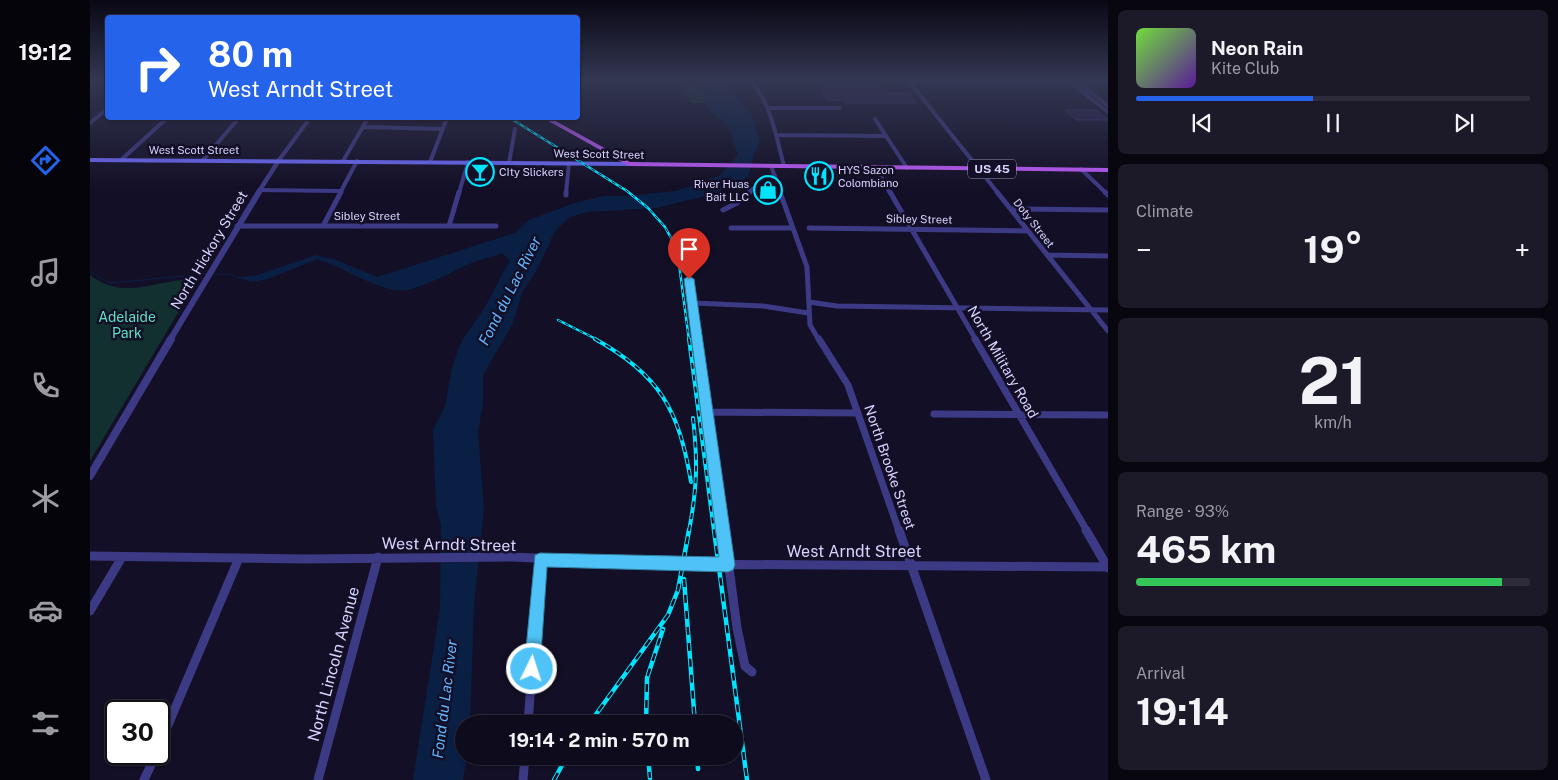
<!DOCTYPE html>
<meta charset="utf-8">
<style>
body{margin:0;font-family:"Public Sans",sans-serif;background:#1c1929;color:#f1f3f6;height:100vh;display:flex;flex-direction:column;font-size:19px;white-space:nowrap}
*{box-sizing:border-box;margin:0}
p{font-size:16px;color:#9b9ba3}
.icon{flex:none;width:28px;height:28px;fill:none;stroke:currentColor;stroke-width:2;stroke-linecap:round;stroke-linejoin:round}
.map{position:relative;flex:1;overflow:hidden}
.sheet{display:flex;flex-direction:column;gap:10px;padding:10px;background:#08060f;width:450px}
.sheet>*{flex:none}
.hud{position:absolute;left:15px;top:15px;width:475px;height:105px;border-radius:5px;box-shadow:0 1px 4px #0004,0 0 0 1px #2e2b3b;background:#2563eb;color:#fff;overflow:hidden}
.speed{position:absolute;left:15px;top:700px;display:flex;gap:10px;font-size:25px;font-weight:700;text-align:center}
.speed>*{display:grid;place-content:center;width:65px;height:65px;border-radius:50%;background:#0e0b1c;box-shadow:0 1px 4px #0004,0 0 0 1px #2e2b3b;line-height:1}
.speed .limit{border:2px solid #111;border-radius:8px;background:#fff;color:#111}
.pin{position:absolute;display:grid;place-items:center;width:42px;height:42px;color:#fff;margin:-51px -21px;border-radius:50% 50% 50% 0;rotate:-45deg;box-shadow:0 0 5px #0007}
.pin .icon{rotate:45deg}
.me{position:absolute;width:55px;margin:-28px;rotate:4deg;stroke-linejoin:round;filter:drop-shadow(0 0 4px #0008)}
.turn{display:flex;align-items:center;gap:18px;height:105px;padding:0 20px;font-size:22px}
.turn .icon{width:65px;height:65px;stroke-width:2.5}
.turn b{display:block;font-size:35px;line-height:42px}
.big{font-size:38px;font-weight:700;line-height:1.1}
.sheet .tile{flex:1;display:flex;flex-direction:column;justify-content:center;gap:8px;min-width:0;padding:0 18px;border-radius:8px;background:#1c1929}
.sheet .dial{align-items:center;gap:0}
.dial b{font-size:65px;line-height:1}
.song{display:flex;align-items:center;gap:15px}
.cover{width:60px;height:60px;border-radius:8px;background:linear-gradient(135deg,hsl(100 70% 55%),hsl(270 70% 35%))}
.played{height:5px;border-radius:2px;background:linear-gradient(90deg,#2563eb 45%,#2e2b3b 45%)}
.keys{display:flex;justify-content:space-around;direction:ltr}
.heat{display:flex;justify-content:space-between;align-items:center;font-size:28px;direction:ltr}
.charge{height:8px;border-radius:4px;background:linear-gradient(90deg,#34c759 93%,#2e2b3b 0)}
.trip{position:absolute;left:365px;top:715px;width:288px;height:50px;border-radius:25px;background:#0e0b1c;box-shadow:0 1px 4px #0004,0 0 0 1px #2e2b3b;font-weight:700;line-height:50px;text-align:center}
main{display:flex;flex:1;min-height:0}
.tabs{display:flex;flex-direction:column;width:90px;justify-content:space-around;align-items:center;background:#06040b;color:#9b9ba3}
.tabs .icon{width:35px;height:35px}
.tabs .active{color:#2563eb}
.tabs b{font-size:22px;color:#f1f3f6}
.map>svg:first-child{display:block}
.green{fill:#12302f}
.water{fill:#0a1f44}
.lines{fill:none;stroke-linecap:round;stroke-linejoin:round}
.stream{stroke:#0a1f44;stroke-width:1}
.building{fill:#241b47;stroke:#3b2d73}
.minor-far3{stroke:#3d3a85;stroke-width:4}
.minor-far2{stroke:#3d3a85;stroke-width:5}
.minor-far1{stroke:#3d3a85;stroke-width:7}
.minor{stroke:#3d3a85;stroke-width:9}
.tertiary-far2{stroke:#3d3a85;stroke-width:4.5}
.tertiary-far1{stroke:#3d3a85;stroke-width:6}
.tertiary{stroke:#3d3a85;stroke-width:8}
.secondary{fill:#6f6bff;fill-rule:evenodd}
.primary{fill:#c25bff;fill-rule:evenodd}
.rail-far2-casing{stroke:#00e5ff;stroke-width:2.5}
.rail-far1-casing{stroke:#00e5ff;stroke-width:4}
.rail-casing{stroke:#00e5ff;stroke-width:4.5}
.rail-far2{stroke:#130f26;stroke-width:1;stroke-dasharray:4;stroke-linecap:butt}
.rail-far1{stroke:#130f26;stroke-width:2;stroke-dasharray:6;stroke-linecap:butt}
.rail{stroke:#130f26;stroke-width:2.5;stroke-dasharray:8;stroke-linecap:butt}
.route{fill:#4fc3f7;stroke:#337fa1}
.labels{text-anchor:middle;stroke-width:5;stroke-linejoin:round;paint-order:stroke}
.far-street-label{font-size:11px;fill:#d9d4ff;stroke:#130f26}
.far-poi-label{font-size:11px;fill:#d9d4ff;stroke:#130f26;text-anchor:start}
.shield{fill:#130f26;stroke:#9e99be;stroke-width:1}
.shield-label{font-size:12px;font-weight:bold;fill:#d9d4ff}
.street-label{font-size:14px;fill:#d9d4ff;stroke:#130f26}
.park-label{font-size:14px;fill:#5fe0c0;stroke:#130f26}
.water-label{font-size:15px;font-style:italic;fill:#62b6ff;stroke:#130f26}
.near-street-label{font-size:16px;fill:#d9d4ff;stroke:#130f26}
</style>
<main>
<nav class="tabs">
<b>19:12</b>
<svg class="icon active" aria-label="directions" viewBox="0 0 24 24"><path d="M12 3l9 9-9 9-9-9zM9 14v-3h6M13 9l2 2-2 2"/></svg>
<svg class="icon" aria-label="music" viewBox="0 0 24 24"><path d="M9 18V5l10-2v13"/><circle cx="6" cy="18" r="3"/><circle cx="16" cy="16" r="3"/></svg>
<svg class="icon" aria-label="phone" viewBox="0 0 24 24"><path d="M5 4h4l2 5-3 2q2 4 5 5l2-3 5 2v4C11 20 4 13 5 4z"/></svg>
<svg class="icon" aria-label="climate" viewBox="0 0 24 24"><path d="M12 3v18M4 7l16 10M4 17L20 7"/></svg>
<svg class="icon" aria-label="car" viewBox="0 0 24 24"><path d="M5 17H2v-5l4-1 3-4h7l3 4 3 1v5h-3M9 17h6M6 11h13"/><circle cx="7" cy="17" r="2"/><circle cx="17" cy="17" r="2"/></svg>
<svg class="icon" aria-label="filters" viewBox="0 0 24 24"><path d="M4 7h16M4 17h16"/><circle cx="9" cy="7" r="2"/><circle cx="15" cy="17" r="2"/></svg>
</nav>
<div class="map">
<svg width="1018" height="780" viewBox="0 0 1018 780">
<rect width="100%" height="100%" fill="#130f26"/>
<path class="green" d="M573,80h33l6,4 4,19h-15l-10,-16z
M0,275c36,28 70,2 108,4l-108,182z"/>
<path class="water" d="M606,80h26l3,6 26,27 9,28 -6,13 -6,23 -30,16 -62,15 -68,4 -18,5 -15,14 -17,37 -16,25 -9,30 -30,52v29l-5,28 6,76 -10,98 -4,118h-6v32h3l-4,24h-50l27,-172 1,-83 -5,-19 -3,-76 12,-24 7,-38 9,-26 24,-35 25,-47 -8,-7c-11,5 -22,6 -33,11 -19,8 -54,30 -75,26 -28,-6 -49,-22 -77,-31l-49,20 -16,3 -17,-5 19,-1 62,-21 20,5 41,17 138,-44 14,-13 45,-17 30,-7h24l46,-5 21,-6 25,-10 18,-20 -9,-28 -19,-16 -4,-7 -4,-19z"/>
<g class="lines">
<path class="stream" d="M0,272l20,11 96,-9
M121,274h18l6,3"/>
</g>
<path class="building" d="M738,84h49l6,9h26l7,10h-71l-2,-3h-16l-7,-14h10z
M975,110h32l11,10h-32z"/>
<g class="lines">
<path class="minor-far3" d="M660,80c21,23 26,56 34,86
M818,80l90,113
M819,81l199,1
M979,81l39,31
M988,82l30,24
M678,108h72
M785,119l32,49
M0,123l18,-15
M273,127l80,2
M686,135l109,1
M31,160l46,-42
M113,160l36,-42
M189,160l31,-42
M253,161l25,-43
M340,162l17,-44
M419,163l6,-34
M681,166l10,27
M786,168l14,25
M991,169l25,24
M169,190l82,1
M250,193l17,-32
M369,193l9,-31
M476,193l3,-30
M658,193l13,-11 14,-6"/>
<path class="minor-far2" d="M690,192l27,75 3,58 9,15
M800,192l86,148
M907,192l111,139
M1015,192l3,3
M476,195v-3
M921,209l97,1
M633,210l14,-7 13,-11
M147,226h259
M233,226l18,-34
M359,226l10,-34
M641,228h62
M719,228l219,3
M957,255l61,1
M599,279l8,61
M719,302l28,4 271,4
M603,303l70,3 45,7"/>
<path class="minor-far1" d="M607,339l27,192
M729,339l29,46 51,146
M885,339l112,192
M617,412l151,1
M844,414l174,1"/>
<path class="minor" d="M634,530l13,98 8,38 7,6
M809,530l87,250
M996,530l22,38
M0,556l215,3 207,-2 159,7 437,3
M0,611l32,-54
M438,724l12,-164
M69,746l80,-188
M54,780l12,-26
M228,780l60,-223
M433,780l2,-24"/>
<path class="tertiary-far2" d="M168,193l21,-33"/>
<path class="tertiary-far1" d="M80,340l89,-148"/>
<path class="tertiary" d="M0,476l81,-137"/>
<path class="secondary" d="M0,158l539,4 3,2 -3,2 -539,-4z"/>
<path class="primary" d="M453,118h7l80,44 478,6v4l-479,-6z"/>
<defs>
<path id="rail-far2" d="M420,118l117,73 21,17 17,19 12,22 12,91
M468,320l40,20"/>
<path id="rail-far1" d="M505,339c65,36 84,71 96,143
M599,339l25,192
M599,531c8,-43 9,-69 4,-113"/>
<path id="rail" d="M624,530l33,250
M594,579l11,145
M499,724l79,-109 10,-25 11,-60
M556,724l1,-46 16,-49
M558,756l2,22
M607,756l1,13
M464,780l13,-24"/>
</defs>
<use href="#rail-far2" class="rail-far2-casing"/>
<use href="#rail-far1" class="rail-far1-casing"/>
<use href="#rail" class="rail-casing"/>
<use href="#rail-far2" class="rail-far2"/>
<use href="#rail-far1" class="rail-far1"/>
<use href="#rail" class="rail"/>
</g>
<linearGradient id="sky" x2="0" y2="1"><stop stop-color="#0a0815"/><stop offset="0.42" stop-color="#333752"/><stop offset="1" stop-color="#333752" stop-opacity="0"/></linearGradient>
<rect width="1018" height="189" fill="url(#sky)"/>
<path class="route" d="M599,276l5,3 41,286 -2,5 -5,2 -181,-5 -7,102 -3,6 -5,2 -6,-2 -2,-6 11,-114 5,-2 179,4 -35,-278z"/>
<defs>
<symbol id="bar-ring" viewBox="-11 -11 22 22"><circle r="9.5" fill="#130f26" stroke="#00e5ff" stroke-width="1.5"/><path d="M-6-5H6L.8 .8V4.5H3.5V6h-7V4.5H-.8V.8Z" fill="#00e5ff"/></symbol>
<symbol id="restaurant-ring" viewBox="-11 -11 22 22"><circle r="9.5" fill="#130f26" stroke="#00e5ff" stroke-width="1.5"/><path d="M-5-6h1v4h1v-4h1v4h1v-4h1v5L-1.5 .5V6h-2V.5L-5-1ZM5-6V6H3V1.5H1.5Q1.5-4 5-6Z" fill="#00e5ff"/></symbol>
<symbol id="shop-ring" viewBox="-11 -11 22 22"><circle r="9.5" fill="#130f26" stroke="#00e5ff" stroke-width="1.5"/><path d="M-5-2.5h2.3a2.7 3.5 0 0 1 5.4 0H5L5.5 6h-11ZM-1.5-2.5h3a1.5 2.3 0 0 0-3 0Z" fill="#00e5ff"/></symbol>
</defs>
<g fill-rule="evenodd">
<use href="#bar-ring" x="374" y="156" width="32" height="32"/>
<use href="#restaurant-ring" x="713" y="160" width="32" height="32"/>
<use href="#shop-ring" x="662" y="174" width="32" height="32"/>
</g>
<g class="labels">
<g class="far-street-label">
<text x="104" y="154">West Scott Street</text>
<text transform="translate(509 154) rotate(1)" y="4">West Scott Street</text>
<text x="277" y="220">Sibley Street</text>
<text transform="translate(829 219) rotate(1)" y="4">Sibley Street</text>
<text transform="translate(944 223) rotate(52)" y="4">Doty Street</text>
</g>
<g class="far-poi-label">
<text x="748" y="174">HYS Sazon<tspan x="748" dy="13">Colombiano</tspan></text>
<text x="409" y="176">CIty Slickers</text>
<text x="659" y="188" text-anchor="end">River Huas<tspan x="659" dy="13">Bait LLC</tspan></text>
</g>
<rect class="shield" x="878" y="159.5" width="48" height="19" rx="4"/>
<g class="shield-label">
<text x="902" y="173">US 45</text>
</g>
<g class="street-label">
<text transform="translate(119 250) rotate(-59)" y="5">North Hickory Street</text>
<text transform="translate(913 362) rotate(60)" y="5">North Military Road</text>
<text transform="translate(800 467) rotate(71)" y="5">North Brooke Street</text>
</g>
<g class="park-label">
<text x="37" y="322">Adelaide<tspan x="37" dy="16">Park</tspan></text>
</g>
<g class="water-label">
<text transform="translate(420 291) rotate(-63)" y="5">Fond du Lac River</text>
<text transform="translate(355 699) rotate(-83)" y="5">Fond du Lac River</text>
</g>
<g class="near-street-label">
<text transform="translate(359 544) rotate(1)" y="6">West Arndt Street</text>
<text x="764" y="557">West Arndt Street</text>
<text transform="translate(243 664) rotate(-75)" y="6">North Lincoln Avenue</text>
</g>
</g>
</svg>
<div class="speed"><div class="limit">30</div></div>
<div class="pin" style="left:599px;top:279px;background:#d93025"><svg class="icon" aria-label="arrive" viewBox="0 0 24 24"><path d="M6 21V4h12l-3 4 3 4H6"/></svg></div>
<svg class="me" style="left:442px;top:669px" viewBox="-20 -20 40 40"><circle r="17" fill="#4fc3f7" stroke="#fff" stroke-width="3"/><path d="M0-11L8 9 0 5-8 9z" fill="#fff"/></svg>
<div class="trip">19:14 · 2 min · 570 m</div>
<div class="hud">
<div class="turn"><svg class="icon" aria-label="right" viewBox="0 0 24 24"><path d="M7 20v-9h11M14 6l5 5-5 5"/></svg><div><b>80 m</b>West Arndt Street</div></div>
</div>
</div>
<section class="sheet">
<div class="tile">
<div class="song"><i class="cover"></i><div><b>Neon Rain</b><p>Kite Club</p></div></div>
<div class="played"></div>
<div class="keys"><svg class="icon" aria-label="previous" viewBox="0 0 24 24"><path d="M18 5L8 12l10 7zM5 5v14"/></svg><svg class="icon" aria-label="pause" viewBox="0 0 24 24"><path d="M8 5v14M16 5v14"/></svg><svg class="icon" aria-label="next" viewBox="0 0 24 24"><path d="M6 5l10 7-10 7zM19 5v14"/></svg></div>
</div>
<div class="tile"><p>Climate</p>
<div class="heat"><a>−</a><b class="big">19°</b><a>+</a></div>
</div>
<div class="tile dial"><b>21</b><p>km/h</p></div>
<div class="tile"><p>Range · 93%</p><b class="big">465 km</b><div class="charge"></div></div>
<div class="tile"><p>Arrival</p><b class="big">19:14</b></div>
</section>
</main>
